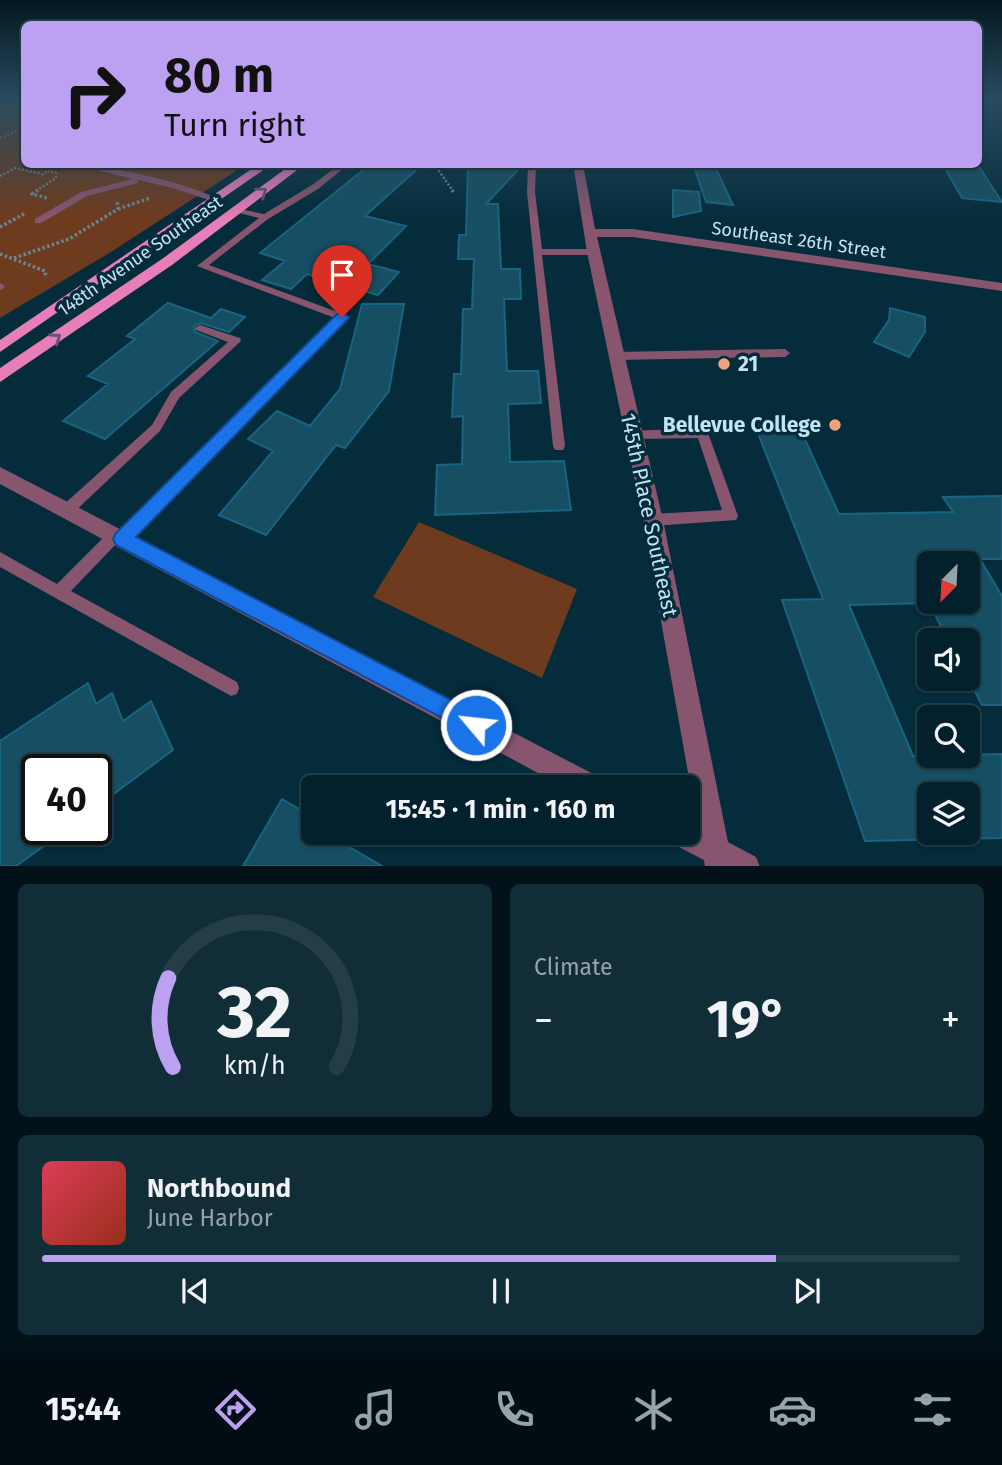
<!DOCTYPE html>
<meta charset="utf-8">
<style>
body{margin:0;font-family:"Fira Sans",sans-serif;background:#112e38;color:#f1f3f6;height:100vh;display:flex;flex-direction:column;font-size:26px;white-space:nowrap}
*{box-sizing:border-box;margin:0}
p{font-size:23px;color:#97a3a9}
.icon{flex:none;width:38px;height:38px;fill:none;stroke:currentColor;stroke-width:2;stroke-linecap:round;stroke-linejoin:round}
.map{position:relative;height:866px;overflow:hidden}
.panel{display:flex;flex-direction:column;gap:18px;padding:18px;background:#021218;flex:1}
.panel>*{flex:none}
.banner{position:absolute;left:21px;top:21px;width:961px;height:147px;border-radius:10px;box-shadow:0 2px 5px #0004,0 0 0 2px #243e48;background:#bca0f2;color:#111;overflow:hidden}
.needle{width:46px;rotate:204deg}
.fabs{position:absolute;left:917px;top:551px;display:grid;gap:14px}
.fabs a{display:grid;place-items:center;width:63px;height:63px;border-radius:10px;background:#03212c;box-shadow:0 2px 5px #0004,0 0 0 2px #243e48;font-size:35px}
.speed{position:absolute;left:21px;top:754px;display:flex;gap:14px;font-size:35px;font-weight:700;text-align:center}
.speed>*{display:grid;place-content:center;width:91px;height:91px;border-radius:50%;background:#03212c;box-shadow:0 2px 5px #0004,0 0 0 2px #243e48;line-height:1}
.speed .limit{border:4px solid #111;border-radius:10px;background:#fff;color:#111}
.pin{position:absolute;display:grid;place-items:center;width:60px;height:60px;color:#fff;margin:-72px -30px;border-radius:50% 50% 50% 0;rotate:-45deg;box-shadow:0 0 7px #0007}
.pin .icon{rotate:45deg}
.me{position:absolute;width:77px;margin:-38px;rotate:298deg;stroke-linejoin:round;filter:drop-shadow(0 0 5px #0008)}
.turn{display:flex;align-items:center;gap:24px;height:147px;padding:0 28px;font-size:32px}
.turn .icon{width:91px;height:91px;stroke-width:2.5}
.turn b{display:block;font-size:49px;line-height:60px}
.big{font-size:52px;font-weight:700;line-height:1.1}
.panel .tile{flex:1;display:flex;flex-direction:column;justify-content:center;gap:10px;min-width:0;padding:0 24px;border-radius:10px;background:#112e38}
.panel .dial{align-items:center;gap:0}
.dial svg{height:182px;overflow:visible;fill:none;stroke:#243e48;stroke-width:7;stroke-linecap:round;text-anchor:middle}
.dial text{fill:#f1f3f6;stroke:none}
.song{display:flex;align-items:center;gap:21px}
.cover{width:84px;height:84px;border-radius:10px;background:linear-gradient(135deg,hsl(350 70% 55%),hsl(10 70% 35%))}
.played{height:7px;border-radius:4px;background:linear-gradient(90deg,#bca0f2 80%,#243e48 80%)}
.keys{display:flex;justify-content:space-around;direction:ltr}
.heat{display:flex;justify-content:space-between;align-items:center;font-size:38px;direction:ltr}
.panel .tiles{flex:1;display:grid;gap:18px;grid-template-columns:1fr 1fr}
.tile:last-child{grid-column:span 2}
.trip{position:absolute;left:301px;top:775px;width:399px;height:70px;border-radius:10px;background:#03212c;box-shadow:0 2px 5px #0004,0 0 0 2px #243e48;font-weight:700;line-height:70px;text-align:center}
.tabs{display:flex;height:112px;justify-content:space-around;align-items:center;background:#010d12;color:#97a3a9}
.tabs .icon{width:49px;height:49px}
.tabs .selected{color:#bca0f2}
.tabs b{font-size:32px;color:#f1f3f6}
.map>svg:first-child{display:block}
.green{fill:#6f3b1e}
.building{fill:#164f64;stroke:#196581;stroke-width:2;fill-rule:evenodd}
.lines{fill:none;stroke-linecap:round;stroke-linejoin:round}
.path-far1{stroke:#658a99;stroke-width:2.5;stroke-dasharray:2 2;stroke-linecap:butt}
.path{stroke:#658a99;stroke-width:3.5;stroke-dasharray:2.5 2.5;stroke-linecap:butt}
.service{fill:#88556f;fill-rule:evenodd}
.minor{fill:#88556f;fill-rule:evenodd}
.tertiary{fill:#88556f;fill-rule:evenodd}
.primary{fill:#e87eb8;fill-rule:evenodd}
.oneway{stroke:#6b5173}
.route{fill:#1a73e8;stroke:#114b97;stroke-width:2}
.poi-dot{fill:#f0a27a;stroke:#042c3b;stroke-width:2.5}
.labels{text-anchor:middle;stroke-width:7;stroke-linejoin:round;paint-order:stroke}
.far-street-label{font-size:18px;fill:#c2e4f3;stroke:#042c3b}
.poi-label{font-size:21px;font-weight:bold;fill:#c2e4f3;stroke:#042c3b;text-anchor:start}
.street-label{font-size:21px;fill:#c2e4f3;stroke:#042c3b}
</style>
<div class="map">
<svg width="1002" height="867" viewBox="0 0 1002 867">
<rect width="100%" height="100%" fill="#042c3b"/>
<path class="green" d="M0,98h24v66l221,1 -134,87 -111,66z
M419,522l158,67 -35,89 -169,-81z"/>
<path class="building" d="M382,164h41l-58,52 41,10 -38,38 31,8 -21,23 -71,-21 -16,15 -29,-9 23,-19 -25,-8 108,-87 10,2z
M468,164h32l19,5 -33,35h12l3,65h19l1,30h-17l3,72h31l3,32 -33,1 2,58 54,-1 7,49 -136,5 2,-50 25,-1 1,-48 -11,1 2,-43h7l2,-65h9l2,-50h-16l1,-24h7z
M693,164h21l19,41 -27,-3z
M943,165l37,3 22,34 -40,-4z
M673,190l26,2 2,19 -28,6z
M168,303l43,15 10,-9 24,8 -16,15 -28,-9 -7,3 1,6 23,9 -113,98 -42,-18 45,-37 -20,-8 47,-37 -8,-3z
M362,304h42l-15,87 -44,57 -9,-3 -70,90 -47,-20 54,-64 -25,-12 29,-28 33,15 30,-37z
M890,308l35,9v15l-16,25 -35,-15 15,-22z
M797,422l42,92 114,-2 -10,-15 59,-1v63h-22l22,37v109h-20l-14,-27v-38h-20l-19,-37 -80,2 64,151 89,-2v84l-137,3 -83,-241 41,-1 -69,-176zM929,564h39v38h-39zM929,794h39v39h-39z
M88,683l8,21 16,-11 11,28 28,-20 22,49 -77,57v-37h-59v60h29l-50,36h-16v-125z
M282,799l31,18v16h26l15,9 -3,6 31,18h-139z"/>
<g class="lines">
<path class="path-far1" d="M0,138l24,-10
M444,164l-5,7 14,20
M201,169l3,-5
M0,176l15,-8 28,6 14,-10
M36,191l20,-13v-5l-8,-2"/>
<path class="path" d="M38,190l-6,4 15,4
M452,190l3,4
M118,209l32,-11
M0,227l24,-13
M0,254l45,17 1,7
M14,258l55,-19 49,-30 -1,-8"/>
<path class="service" d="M73,164c30,0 121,20 146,36l-4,2 -42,-14 -35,-8v3l-51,13 -46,27h-6v-4l46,-27 52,-13z
M340,164h9l-31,25 -50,30 -59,46 137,50v4l-219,225 -5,1 -5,-2 -46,48 166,91 2,6 -2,6 -6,2 -231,-129v-15l57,32 53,-53 5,-2 5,2 215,-213 -138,-52 62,-48 -24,-6v-4l29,6 48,-29z
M528,164h8l-1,28 7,57h51l5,3 -5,3h-51l23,191 -2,4h-8l-2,-4 -26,-254z
M0,283l5,3 -2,3 -3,1z
M200,325l40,13 1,3 -62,57 -19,33 -88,83 -5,2 -5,-2 -2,-4 2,-4 90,-81 19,-33 57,-50 -32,-12 -1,-2z
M785,349l5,4 -5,4 -169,3 -5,-4 5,-4z
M702,428l4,2 2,3 30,83 -2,4 -83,6 -5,-2 -2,-4 2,-4 5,-2 69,-4 -24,-72 -66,1 -4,-2 -2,-3 2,-3z"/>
<path class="minor" d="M573,164h10l12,65h38l369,54v8l-369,-54h-36l66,283 65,322 28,15 4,10c-21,0 -49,0 -58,-16l-59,-331 -56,-268z"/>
<path class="tertiary" d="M0,467l603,312 4,9h-41l-566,-304z
M688,822l38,19 7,26h-28l-1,-7 -33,-17 -4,-10h21z"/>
<path class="primary" d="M259,164h13l-272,188v-12z
M292,164h13l-133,101 -172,117v-14l162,-109z"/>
</g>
<defs><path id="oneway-chevron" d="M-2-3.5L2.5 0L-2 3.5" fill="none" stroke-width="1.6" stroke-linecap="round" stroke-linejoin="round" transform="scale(1.75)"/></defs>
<g class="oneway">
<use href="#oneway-chevron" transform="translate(262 192) rotate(-36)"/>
<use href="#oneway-chevron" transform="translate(56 338) rotate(-35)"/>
</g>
<linearGradient id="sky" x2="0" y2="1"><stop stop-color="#021820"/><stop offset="0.45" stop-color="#294b60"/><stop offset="1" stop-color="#294b60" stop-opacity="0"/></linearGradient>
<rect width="1002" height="219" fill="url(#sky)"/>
<path class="route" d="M342,312l7,5 -2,3 -211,217 348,180 3,8 -3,8 -8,3 -360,-191 -3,-6 3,-6 221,-219z"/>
<g class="poi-dot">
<circle cx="724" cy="364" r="7"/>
<circle cx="835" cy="425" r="7"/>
</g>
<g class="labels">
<g class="far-street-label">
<text transform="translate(799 240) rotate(8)" y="6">Southeast 26th Street</text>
<text transform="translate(140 256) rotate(-35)" y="6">148th Avenue Southeast</text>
</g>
<g class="poi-label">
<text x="738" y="371">21</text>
<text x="821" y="432" text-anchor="end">Bellevue College</text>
</g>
<g class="street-label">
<text transform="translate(649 515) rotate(78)" y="7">145th Place Southeast</text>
</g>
</g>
</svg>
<div class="fabs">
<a><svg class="needle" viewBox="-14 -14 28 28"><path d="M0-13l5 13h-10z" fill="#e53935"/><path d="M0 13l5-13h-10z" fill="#97a3a9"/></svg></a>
<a><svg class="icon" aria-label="sound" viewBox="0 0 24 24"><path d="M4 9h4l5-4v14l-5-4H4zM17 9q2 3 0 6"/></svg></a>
<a><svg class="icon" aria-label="search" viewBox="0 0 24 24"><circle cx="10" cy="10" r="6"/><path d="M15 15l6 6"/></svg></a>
<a><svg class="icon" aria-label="layers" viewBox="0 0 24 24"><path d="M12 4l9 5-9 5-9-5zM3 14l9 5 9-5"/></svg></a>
</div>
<div class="speed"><div class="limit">40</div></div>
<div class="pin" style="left:342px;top:317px;background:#d93025"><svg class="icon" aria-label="arrive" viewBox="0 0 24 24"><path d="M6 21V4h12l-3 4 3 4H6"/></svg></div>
<svg class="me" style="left:476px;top:725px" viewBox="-20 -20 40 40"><circle r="17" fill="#1a73e8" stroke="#fff" stroke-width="3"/><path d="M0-11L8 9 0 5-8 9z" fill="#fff"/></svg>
<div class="trip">15:45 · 1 min · 160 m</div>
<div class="banner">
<div class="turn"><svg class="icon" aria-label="right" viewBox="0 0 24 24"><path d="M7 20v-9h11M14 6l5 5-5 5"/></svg><div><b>80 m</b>Turn right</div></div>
</div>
</div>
<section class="panel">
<div class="tiles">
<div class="tile dial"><svg viewBox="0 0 100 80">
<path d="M14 69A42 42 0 1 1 86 69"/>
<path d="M14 69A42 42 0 0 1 12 30" stroke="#bca0f2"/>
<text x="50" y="56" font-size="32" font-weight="700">32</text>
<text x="50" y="72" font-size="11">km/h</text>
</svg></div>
<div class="tile"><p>Climate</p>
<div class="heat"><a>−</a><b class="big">19°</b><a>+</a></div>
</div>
<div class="tile">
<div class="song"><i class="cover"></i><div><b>Northbound</b><p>June Harbor</p></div></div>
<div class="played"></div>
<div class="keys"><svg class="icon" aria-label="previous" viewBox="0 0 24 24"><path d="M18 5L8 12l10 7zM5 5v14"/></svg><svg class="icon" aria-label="pause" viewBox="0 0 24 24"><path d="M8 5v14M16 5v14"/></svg><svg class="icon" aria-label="next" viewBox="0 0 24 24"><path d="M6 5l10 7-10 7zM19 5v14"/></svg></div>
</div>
</div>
</section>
<nav class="tabs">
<b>15:44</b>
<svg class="icon selected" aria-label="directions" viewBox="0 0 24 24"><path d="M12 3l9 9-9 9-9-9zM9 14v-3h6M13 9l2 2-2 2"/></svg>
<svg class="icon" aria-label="music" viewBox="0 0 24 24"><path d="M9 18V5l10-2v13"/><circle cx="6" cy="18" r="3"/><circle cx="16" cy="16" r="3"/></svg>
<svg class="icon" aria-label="phone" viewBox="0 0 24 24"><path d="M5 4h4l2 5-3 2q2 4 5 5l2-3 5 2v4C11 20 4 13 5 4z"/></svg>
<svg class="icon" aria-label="climate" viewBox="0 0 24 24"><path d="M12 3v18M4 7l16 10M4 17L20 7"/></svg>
<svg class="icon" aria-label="car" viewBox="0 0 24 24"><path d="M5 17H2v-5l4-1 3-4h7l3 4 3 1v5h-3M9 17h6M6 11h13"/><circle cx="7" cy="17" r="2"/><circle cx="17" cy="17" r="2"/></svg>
<svg class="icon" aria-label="filters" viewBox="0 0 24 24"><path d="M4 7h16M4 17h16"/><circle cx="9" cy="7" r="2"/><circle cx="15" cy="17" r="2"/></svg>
</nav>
